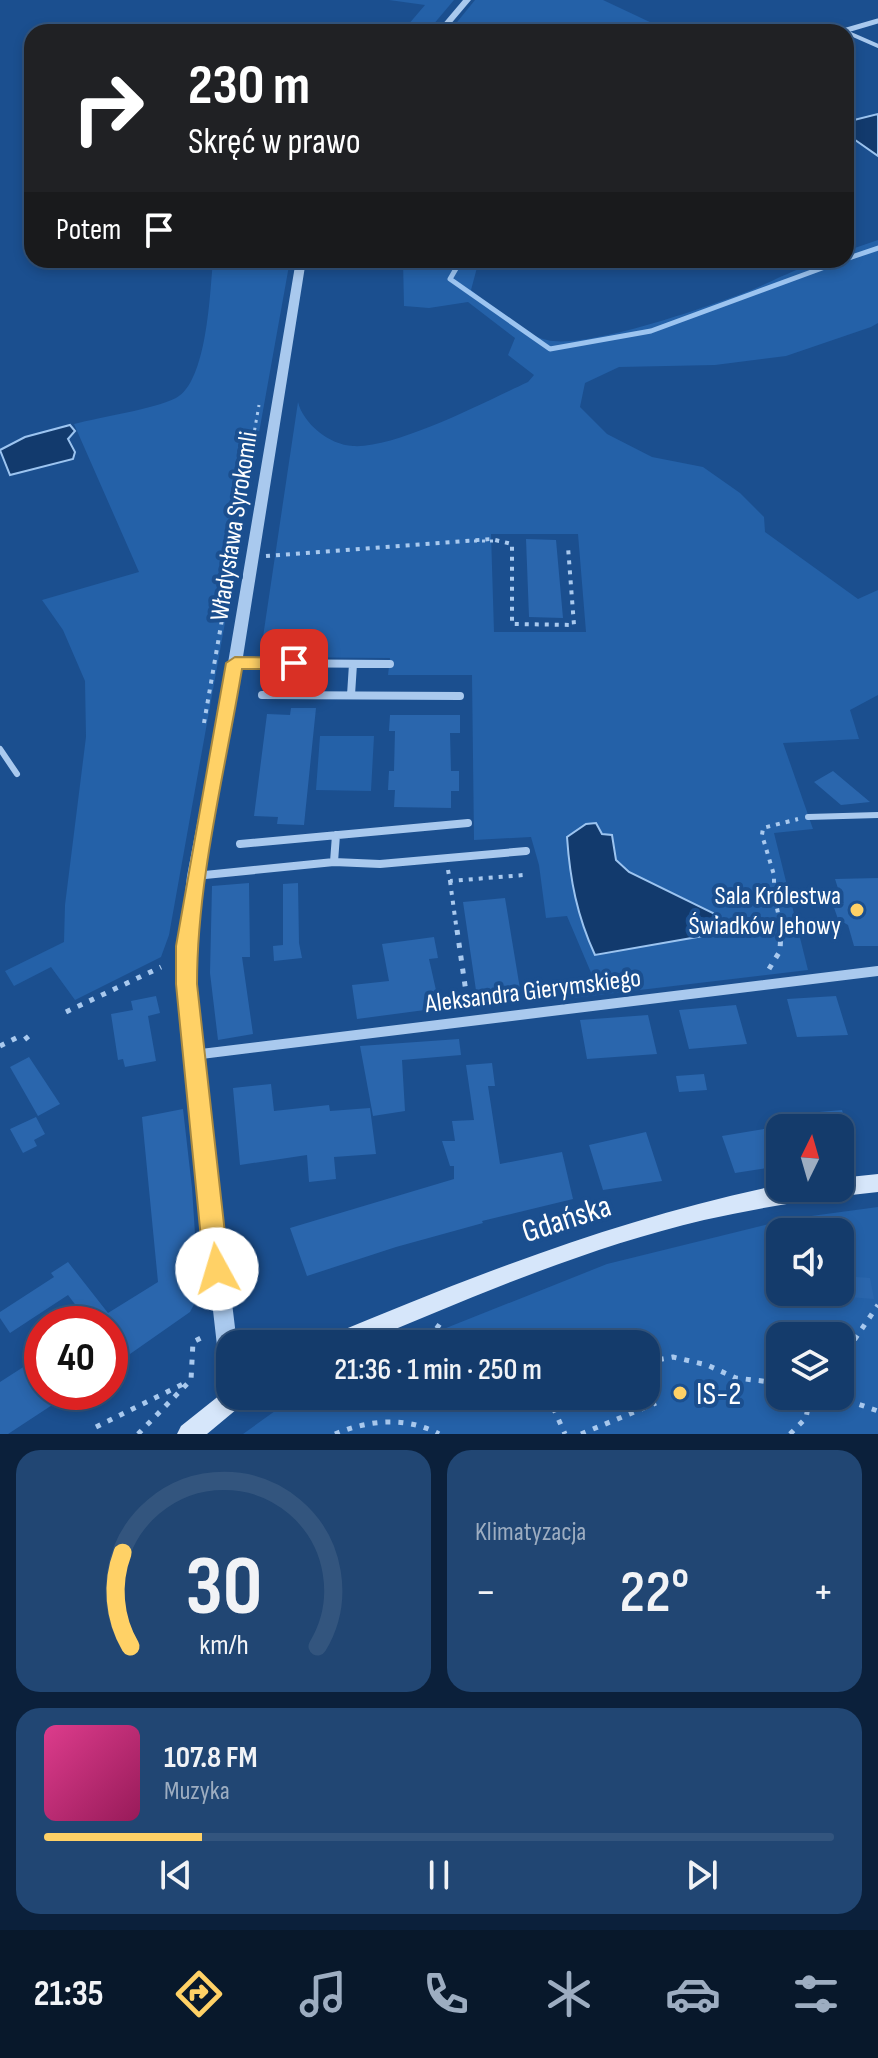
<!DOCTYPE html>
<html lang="pl">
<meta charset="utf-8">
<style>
body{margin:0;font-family:"Sofia Sans Condensed",sans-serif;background:#214673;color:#f1f3f6;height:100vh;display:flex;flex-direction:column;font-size:30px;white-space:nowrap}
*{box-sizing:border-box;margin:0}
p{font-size:26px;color:#9dadc1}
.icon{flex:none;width:44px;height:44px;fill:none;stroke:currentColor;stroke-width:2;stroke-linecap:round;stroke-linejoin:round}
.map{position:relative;height:1434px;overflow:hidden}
.drawer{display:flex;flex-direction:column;gap:16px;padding:16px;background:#0b203b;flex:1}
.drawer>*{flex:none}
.hud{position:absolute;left:24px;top:24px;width:830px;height:244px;border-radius:24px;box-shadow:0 4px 12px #0003,0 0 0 2px #33557e;background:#202124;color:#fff;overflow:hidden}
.needle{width:52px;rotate:5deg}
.controls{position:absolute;left:766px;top:1114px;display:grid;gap:16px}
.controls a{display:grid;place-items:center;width:88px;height:88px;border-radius:16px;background:#143b6b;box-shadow:0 4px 12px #0003,0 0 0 2px #33557e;font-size:40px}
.speed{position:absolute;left:24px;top:1306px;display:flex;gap:16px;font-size:40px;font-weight:700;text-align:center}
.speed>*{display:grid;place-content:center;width:104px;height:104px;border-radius:50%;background:#143b6b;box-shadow:0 4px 12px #0003,0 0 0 2px #33557e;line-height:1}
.speed .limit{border:12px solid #d22;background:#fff;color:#111}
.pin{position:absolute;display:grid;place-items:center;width:68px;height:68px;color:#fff;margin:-34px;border-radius:16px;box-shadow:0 4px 12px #0006}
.me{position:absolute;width:88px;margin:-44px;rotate:354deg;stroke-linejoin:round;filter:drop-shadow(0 0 6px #0008)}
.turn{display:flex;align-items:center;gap:28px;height:168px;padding:0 32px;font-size:36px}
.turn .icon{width:104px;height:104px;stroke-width:2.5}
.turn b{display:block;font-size:56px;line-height:68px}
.then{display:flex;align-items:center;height:76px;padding:0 32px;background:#0003;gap:16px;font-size:30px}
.big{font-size:60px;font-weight:600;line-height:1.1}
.drawer .tile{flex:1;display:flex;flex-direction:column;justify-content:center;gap:12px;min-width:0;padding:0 28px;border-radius:24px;background:#214673}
.drawer .dial{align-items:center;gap:0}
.dial svg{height:208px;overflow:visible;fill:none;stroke:#33557e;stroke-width:7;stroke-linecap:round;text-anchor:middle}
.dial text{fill:#f1f3f6;stroke:none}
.song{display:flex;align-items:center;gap:24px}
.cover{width:96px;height:96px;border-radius:12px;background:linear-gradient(135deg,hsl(330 70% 55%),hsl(330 70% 35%))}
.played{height:8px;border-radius:4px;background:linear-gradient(90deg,#ffd166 20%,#33557e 20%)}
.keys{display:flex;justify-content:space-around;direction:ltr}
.heat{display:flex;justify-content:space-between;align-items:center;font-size:44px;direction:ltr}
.drawer .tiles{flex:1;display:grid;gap:16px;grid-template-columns:1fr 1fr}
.tile:last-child{grid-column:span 2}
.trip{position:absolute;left:216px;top:1330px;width:444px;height:80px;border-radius:24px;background:#143b6b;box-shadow:0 4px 12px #0003,0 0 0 2px #33557e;font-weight:600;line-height:80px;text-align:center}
.dock{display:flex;height:128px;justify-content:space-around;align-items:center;background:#08182b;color:#9dadc1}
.dock .icon{width:56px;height:56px}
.dock .on{color:#ffd166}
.dock b{font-size:36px;color:#f1f3f6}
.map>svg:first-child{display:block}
.green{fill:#2461a8;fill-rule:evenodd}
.water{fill:#123a6d;stroke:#9cc4f0;stroke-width:2}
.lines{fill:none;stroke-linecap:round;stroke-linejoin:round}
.stream{stroke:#9cc4f0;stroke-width:5}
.building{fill:#2a66ad}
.path-far2{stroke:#a9c9ee;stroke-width:3;stroke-dasharray:3 5;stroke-linecap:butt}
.path-far1{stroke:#a9c9ee;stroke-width:4;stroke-dasharray:4 6;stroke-linecap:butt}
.path{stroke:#a9c9ee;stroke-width:5;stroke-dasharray:5 8;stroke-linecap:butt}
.service-far1{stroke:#a9c9ee;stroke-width:4}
.service{stroke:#a9c9ee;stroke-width:6}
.minor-far2{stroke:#a9c9ee;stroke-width:5}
.minor-far1{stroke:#a9c9ee;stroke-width:8}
.minor{stroke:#a9c9ee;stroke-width:10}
.tertiary{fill:#a9c9ee;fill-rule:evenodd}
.secondary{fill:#d6e6fa;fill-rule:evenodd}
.route{fill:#ffd166;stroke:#a68842;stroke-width:2}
.poi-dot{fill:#ffd166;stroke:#1b4f8f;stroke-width:3}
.labels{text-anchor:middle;stroke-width:8;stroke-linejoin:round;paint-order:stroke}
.street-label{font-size:26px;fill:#fff;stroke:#1b4f8f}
.poi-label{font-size:26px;fill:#fff;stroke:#1b4f8f;text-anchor:end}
.near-street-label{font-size:32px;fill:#fff;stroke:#1b4f8f}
.near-poi-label{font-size:32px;fill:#fff;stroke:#1b4f8f;text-anchor:start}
</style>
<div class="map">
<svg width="878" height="1434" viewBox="0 0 878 1434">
<rect width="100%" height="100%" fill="#1b4f8f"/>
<path class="green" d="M389,0h65l-27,32h-25l23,-27z
M475,0h128l68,32h-222z
M878,240v83l-7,4 -85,29 -71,9 -96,2 -34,16 -5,24 27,27 45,23 51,10 37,26 24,24 1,15 93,67 20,-9v105l-28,15 9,29 -76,4 30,86 -39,4 34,137 -244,29 -3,-12 34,-5 -28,-66 -21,2 -7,-53 -8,-28 -57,3 -2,-165h-84l2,-17 -130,-1 38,-255c5,21 31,43 55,44 42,3 134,-45 175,-64l6,-7 -26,-20 7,-17 -47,-36 -39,6 -25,-2 -1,-46h76l-8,30c21,17 49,44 76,50 39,10 166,-35 207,-51 33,-14 55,-29 92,-29v-9zM491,534h87l8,98h-92z
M213,260h77l-121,675 -8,22 -86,43 -24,-33 -37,19 -9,-15 59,-29 1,-37 21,-168 -1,-56 -22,-51 -21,-30 97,-28 -65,-148c27,-7 80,-15 102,-26 31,-16 34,-105 37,-138z
M320,736h54l-3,55 -55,-1z
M878,1207v227h-635l53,-38h350v-52h-240l201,-80 182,-45zM780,1232h60v60h-60zM780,1336h60v60h-60z"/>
<path class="water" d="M878,114v42l-30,-21 -2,-13z
M70,425l5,6 -7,8 7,13 -2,7 -63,16 -10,-25 25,-13z
M596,823l6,11 10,1 4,25 13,12 84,41 11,10 -4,10 -125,22c-18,-39 -25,-75 -28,-118l19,-13z"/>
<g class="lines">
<path class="stream" d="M846,259l32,-11
M461,260l-11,19 100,70 101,-18 193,-71"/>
</g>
<path class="building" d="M526,539l30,1 7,78 -34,-1z
M291,708h25l-12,117 -27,-1 1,-7 -24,-1 13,-102 23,1z
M390,715h70v18h-10l1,38h8v20h-8v17l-57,-1 1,-17h-7l1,-19h5l1,-40h-6z
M833,771l37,31 -29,3 -27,-23z
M878,878v68h-24l-6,-21 -10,-6 -6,-17 10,-1 -7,-22z
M249,883l1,74h-8l11,77 -35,6 -8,-67 2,-87z
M298,883l1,60 3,15 -28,3 -1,-15 10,-1v-61z
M505,898l17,103 -44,3 -15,-102z
M434,937l4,21 -9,1 11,49 -83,11 -5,-34 37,-4 -7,-37z
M156,996l4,17 -12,3 8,45 -31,6 -2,-8 -5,1 -7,-46 22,-4 -2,-9z
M836,996l12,39 -51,2 -10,-38z
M736,1005l11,39 -58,5 -10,-39z
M648,1015l9,39 -70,5 -7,-39z
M459,1039l2,16 -59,5 3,51 -32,5 -13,-70z
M29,1057l31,47 -22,12 -28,-49z
M492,1063l3,23h-7l12,78 62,-12 11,47 -91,22 1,2 -87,24 -89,29 -17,-48 164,-49v-13h-4l-8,-25h13l-3,-20 22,-1 -8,-55z
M704,1074l3,16 -28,2 -3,-16z
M271,1084l3,27 55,-6 1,6 40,-3 6,46 -42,3 2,22 -27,3 -2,-27 -67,10 -7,-77z
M183,1109l9,79 7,107 -9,17 -80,56v-44h-20l-22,-29 -58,38 -10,-15v-6l54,-35 -3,-4 17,-11 40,51 50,-31 -16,-165z
M842,1110l5,18h-73v-12z
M36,1117l9,17 -11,6 3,6 -14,7 -13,-24z
M770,1128l10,26v12l-45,7 -13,-37z
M646,1132l16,49 -59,9 -14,-45z
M845,1276l25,2 4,21 -26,-2z
M42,1355v37h30l-64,42h-8v-52z"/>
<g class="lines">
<path class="path-far2" d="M235,541l24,-136
M466,541h33"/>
<path class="path-far1" d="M266,556l225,-17 21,5v80l62,1 -6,-78
M204,723l32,-184
M448,870l2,11 74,-6
M450,881l7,51
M782,932l-8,-38v-19l-12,-40 1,-7 35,-9"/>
<path class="path" d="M457,930l11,76
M769,969l11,-18 1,-21
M66,1012l95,-45
M25,1036l4,5
M0,1046l20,-10
M436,1325l14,10 29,9
M840,1361l38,-56
M646,1362l27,-5 34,8 29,13 44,5
M548,1396l17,38
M835,1396l43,15
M96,1427l91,-45
M138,1434l53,-54 2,-38 14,-7
M335,1434c34,-14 71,-18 104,0
M581,1434l75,-31
M790,1434l16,-16 4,-22"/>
<path class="service-far1" d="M844,31l34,15"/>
<path class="service" d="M0,749l17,25
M808,817l70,-2"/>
<path class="minor-far2" d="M840,32l38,-11"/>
<path class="minor-far1" d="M235,663l155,1
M262,695l198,1
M351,695l2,-31
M240,844l228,-21
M334,862l46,2 146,-13
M195,876l139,-14 2,-27"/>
<path class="minor" d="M193,1055l685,-84"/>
<path class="tertiary" d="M463,0h8l-27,32h-8z
M296,260h10l-64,403 -39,213 -8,70 -1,38 8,71 35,289h-7v38l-7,-3 -3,-7 -36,-317 -6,-71 1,-38 8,-70 41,-213z"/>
<path class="secondary" d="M878,1174v18c-58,6 -116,15 -174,28 -119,28 -232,77 -344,124h-37l3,-7c144,-60 286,-116 439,-149l15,-2 60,2v-10z
M230,1387v9h17l-4,8 -36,30h-30l4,-8z"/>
</g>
<path class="route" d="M235,657l59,1 9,5 -9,6h-52c-17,103 -45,210 -45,315l32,285 -3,8 -9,3 -9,-3 -4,-8 -28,-285v-38l50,-283z"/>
<g class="poi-dot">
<circle cx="857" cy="910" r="8"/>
<circle cx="680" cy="1393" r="8"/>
</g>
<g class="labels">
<g class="street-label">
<text transform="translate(233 526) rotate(-81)" y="9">Władysława Syrokomli</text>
<text transform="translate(533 990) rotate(-7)" y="9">Aleksandra Gierymskiego</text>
</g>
<g class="poi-label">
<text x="841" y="904">Sala Królestwa<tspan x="841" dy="30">Świadków Jehowy</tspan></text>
</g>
<g class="near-street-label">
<text transform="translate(566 1218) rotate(-18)" y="11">Gdańska</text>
</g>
<g class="near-poi-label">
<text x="696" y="1404">IS-2</text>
</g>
</g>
</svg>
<div class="controls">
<a><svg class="needle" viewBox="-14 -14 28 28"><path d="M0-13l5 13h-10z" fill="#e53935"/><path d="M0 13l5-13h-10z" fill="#9dadc1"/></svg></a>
<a><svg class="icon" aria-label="sound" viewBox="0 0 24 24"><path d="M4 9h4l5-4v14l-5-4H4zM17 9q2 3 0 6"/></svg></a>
<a><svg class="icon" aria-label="layers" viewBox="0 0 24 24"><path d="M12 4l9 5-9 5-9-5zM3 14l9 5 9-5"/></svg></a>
</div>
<div class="speed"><div class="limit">40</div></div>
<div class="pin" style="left:294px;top:663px;background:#d93025"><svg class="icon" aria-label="arrive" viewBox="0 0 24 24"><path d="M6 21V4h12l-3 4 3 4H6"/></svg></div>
<svg class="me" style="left:217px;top:1269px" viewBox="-20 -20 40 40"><circle r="19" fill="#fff"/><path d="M0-13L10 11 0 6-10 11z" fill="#ffd166"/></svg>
<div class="trip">21:36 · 1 min · 250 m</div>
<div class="hud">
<div class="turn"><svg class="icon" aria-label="right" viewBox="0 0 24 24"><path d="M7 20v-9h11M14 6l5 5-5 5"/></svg><div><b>230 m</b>Skręć w prawo</div></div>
<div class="then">Potem<svg class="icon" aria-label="arrive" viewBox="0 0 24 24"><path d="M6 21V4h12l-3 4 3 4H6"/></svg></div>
</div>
</div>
<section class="drawer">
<div class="tiles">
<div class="tile dial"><svg viewBox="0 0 100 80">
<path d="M14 69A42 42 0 1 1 86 69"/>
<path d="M14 69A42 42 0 0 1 11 33" stroke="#ffd166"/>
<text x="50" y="56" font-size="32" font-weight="700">30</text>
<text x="50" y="72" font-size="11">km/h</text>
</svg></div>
<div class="tile"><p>Klimatyzacja</p>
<div class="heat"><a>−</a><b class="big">22°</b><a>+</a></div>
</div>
<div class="tile">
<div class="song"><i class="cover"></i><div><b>107.8 FM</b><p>Muzyka</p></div></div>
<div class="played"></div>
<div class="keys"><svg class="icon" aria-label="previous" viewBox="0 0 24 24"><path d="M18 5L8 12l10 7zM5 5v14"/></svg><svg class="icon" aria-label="pause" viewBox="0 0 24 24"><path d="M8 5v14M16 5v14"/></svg><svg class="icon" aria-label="next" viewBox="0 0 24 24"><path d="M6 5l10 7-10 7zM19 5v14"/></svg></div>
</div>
</div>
</section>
<nav class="dock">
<b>21:35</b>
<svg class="icon on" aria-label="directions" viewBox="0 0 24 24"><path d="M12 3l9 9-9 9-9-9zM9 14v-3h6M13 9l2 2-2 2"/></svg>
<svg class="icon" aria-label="music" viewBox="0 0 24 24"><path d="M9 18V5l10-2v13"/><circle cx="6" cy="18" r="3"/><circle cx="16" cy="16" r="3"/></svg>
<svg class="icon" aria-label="phone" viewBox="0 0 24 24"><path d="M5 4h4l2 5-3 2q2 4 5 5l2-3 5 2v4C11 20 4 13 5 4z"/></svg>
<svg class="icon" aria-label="climate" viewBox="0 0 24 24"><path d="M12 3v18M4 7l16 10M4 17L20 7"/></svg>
<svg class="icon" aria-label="car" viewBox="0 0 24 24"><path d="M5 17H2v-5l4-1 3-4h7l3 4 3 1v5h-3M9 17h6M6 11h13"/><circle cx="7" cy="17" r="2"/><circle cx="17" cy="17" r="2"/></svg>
<svg class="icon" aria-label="filters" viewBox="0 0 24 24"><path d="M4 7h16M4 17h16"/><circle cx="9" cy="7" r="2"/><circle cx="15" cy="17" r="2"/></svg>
</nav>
